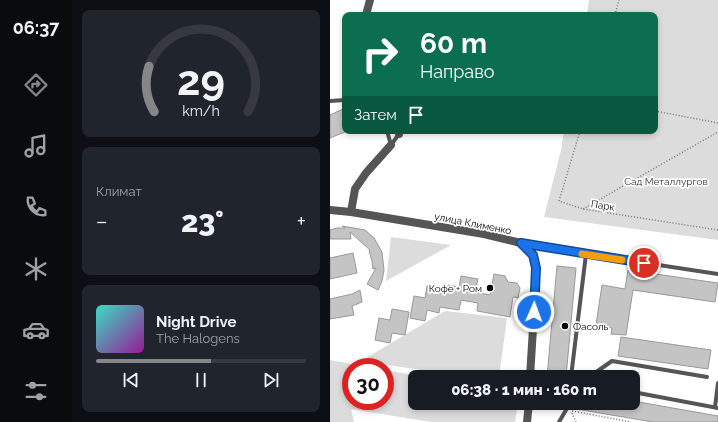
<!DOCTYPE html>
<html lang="ru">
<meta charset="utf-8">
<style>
body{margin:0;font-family:Raleway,sans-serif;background:#20242c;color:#f1f3f6;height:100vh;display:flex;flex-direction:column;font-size:15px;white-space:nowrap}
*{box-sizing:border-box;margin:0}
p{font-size:13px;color:#9ea1a6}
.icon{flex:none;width:22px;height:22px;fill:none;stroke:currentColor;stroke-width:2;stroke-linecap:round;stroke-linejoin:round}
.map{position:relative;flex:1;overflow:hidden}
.side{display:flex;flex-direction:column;gap:10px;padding:10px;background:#0d0f14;width:258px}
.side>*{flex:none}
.banner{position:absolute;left:12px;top:12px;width:316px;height:122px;border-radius:8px;box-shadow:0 2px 6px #0003;background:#0b6e4f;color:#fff;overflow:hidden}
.speed{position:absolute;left:12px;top:358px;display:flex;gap:8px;font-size:20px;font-weight:700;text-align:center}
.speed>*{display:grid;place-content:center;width:52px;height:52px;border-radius:50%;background:#171b24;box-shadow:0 2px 6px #0003;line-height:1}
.speed .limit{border:6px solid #d22;background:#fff;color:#111}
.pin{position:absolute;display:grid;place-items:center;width:34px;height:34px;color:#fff;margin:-17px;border:2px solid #fff;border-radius:50%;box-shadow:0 1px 4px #0007}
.me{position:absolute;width:44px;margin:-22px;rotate:2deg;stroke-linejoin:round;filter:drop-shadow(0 0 3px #0008)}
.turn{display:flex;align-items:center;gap:14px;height:84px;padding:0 12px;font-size:18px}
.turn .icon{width:52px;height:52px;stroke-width:2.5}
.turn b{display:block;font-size:28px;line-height:34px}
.then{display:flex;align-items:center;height:38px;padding:0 12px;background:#0003;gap:8px;font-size:15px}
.big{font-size:30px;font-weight:800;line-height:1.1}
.side .card{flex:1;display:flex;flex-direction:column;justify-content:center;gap:6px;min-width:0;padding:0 14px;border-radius:8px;background:#20242c}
.side .dial{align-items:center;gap:0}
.dial svg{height:104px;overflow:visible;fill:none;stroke:#363941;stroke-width:7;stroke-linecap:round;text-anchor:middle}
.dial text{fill:#f1f3f6;stroke:none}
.song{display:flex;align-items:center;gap:12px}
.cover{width:48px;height:48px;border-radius:6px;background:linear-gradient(135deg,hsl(170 70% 55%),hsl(300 70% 35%))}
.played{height:4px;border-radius:2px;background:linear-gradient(90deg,#858687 55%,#363941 55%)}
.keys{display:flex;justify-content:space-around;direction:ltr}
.heat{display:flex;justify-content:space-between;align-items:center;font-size:22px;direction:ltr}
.trip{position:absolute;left:78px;top:370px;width:232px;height:40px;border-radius:8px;background:#171b24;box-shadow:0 2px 6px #0003;font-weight:800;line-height:40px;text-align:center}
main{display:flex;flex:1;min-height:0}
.dock{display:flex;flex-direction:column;width:72px;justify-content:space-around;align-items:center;background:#090b0e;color:#9ea1a6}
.dock .icon{width:28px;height:28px}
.dock .current{color:#858687}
.dock b{font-size:18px;color:#f1f3f6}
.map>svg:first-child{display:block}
.green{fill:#dcdcdc}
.building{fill:#c4c4c4;stroke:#999}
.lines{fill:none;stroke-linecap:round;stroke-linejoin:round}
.path{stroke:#777;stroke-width:1.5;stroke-dasharray:1 2;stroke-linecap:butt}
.lane{stroke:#555;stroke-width:4}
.street{stroke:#555;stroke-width:8}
.route-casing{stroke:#114b97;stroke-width:10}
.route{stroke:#1a73e8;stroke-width:7}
.slow{stroke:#f59e0b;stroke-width:7}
.poi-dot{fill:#000;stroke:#fff;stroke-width:1.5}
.labels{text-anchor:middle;stroke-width:3.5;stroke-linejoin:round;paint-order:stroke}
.park-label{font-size:10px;fill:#333;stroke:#fff}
.street-label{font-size:10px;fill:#000;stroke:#fff}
.poi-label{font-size:10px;fill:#000;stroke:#fff;text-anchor:end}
</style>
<main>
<nav class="dock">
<b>06:37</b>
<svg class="icon current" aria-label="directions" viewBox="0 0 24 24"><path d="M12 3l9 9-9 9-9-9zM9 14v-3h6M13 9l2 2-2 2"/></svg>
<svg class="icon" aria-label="music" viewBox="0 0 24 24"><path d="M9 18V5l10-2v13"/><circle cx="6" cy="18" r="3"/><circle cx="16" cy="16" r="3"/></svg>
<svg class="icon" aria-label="phone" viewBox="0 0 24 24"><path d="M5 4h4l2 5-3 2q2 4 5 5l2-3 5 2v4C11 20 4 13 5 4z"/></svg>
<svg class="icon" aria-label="climate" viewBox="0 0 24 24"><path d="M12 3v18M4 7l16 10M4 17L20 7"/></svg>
<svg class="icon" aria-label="car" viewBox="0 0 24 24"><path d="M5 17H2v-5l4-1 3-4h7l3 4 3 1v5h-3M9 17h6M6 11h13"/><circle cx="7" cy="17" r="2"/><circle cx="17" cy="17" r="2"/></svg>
<svg class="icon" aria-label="filters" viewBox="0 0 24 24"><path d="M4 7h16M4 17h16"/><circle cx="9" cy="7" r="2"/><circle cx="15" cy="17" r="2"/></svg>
</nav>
<section class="side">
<div class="card dial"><svg viewBox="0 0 100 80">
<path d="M14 69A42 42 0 1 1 86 69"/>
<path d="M14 69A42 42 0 0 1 10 34" stroke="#858687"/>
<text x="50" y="56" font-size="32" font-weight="700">29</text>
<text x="50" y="72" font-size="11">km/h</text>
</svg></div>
<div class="card"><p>Климат</p>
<div class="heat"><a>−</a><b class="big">23°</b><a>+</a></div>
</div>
<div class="card">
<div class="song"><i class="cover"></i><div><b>Night Drive</b><p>The Halogens</p></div></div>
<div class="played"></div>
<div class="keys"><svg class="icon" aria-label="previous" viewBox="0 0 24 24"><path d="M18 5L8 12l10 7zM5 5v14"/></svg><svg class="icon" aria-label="pause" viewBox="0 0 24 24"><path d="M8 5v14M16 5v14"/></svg><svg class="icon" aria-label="next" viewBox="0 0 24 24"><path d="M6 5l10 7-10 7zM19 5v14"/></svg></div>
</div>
</section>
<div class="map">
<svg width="388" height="422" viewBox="0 0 388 422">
<rect width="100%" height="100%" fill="#fff"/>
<path class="green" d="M259,0h129v240l-174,-23 17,-67 3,-19h91v-116h-68z
M61,237l60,8 -65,36z
M115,311l62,7 -8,59h-30l-108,-16z
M0,360l38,7h-17v34h34v-31l40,7h-10v26h103l-3,19h-84l-80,-13 3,13h-24z"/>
<path class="building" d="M15,108v24l-15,6v-23z
M12,226l23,4 9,8 8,14 2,18 -2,11 -4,9 -11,-6 9,-16 -3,1 -1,-8 -3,-10 1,-1 -20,-18 1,7h-21v-9l7,-2h8z
M23,253l4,20 -27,6v-21z
M227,266l19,2 -10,109h-19z
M298,270l90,13 -3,19 -82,-12 -7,45 -15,-1 1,-6 -16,-3 6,-40 23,4z
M164,274l11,2 3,6 9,1 3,5 -2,10 -5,-1 -3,20 -33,-6 1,-8 -17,-3 -2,10 -19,-3 -1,6 -12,-3 -2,11 -15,-3 4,-22 11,2 2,-12 20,4 1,-5 11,2 2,-11 17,3 -3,13 15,3z
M30,290l2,12 -10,4 2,9 -24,4v-20l22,-5z
M62,309l17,3 -4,23 -13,-2 -2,10 -15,-3 4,-22 11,2z
M291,337l90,13 -3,19 -90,-13z
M303,401l85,15v6h-65l-83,-14v-5h63z"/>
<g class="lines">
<path class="path" d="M285,15l4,-15
M325,111l63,12
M250,131l-21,70 24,8 135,21
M253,209l135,-77
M242,411l59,11
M242,413l4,9"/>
<path class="lane" d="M0,101l15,-1
M57,131l4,14
M61,145l8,-11
M194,244l62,10 -15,123
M256,254l132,20
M259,377l23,-16 95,16
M303,392l85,16
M385,407l3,-24
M229,422l7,-12 1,-7"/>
<path class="street" d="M36,15l4,-15
M69,131v3
M0,210l21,2 133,22 37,9 12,12 3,13 -2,44 -4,65
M21,212l4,-23 11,-16 25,-28
M197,422l2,-19"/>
</g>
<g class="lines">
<defs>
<path id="route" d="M204,312l2,-44 -3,-13 -12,-12 123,20"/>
</defs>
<use href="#route" class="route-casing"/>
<use href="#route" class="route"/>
<path class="slow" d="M252,254l40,6"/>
</g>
<g class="poi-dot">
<circle cx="160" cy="288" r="4"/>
<circle cx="235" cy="326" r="4"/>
</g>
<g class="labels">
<g class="park-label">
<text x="336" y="185">Сад Металлургов</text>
</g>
<g class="street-label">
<text transform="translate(273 205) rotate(9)" y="4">Парк</text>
<text transform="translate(143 223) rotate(11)" y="4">улица Клименко</text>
</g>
<g class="poi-label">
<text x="152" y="292">Кофе + Ром</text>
<text x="243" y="330" text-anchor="start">Фасоль</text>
</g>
</g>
</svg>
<div class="speed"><div class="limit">30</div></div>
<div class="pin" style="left:314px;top:263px;background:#d93025"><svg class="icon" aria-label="arrive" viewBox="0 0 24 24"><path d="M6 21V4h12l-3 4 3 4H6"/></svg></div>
<svg class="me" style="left:204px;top:312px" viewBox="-20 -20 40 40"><circle r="17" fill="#1a73e8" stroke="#fff" stroke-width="3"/><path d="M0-11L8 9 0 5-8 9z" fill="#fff"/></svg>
<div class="trip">06:38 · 1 мин · 160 m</div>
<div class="banner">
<div class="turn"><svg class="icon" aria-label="right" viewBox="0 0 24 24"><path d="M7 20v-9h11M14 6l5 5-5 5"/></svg><div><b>60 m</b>Направо</div></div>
<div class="then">Затем<svg class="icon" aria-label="arrive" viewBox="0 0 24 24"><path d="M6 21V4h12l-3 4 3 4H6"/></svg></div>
</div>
</div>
</main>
